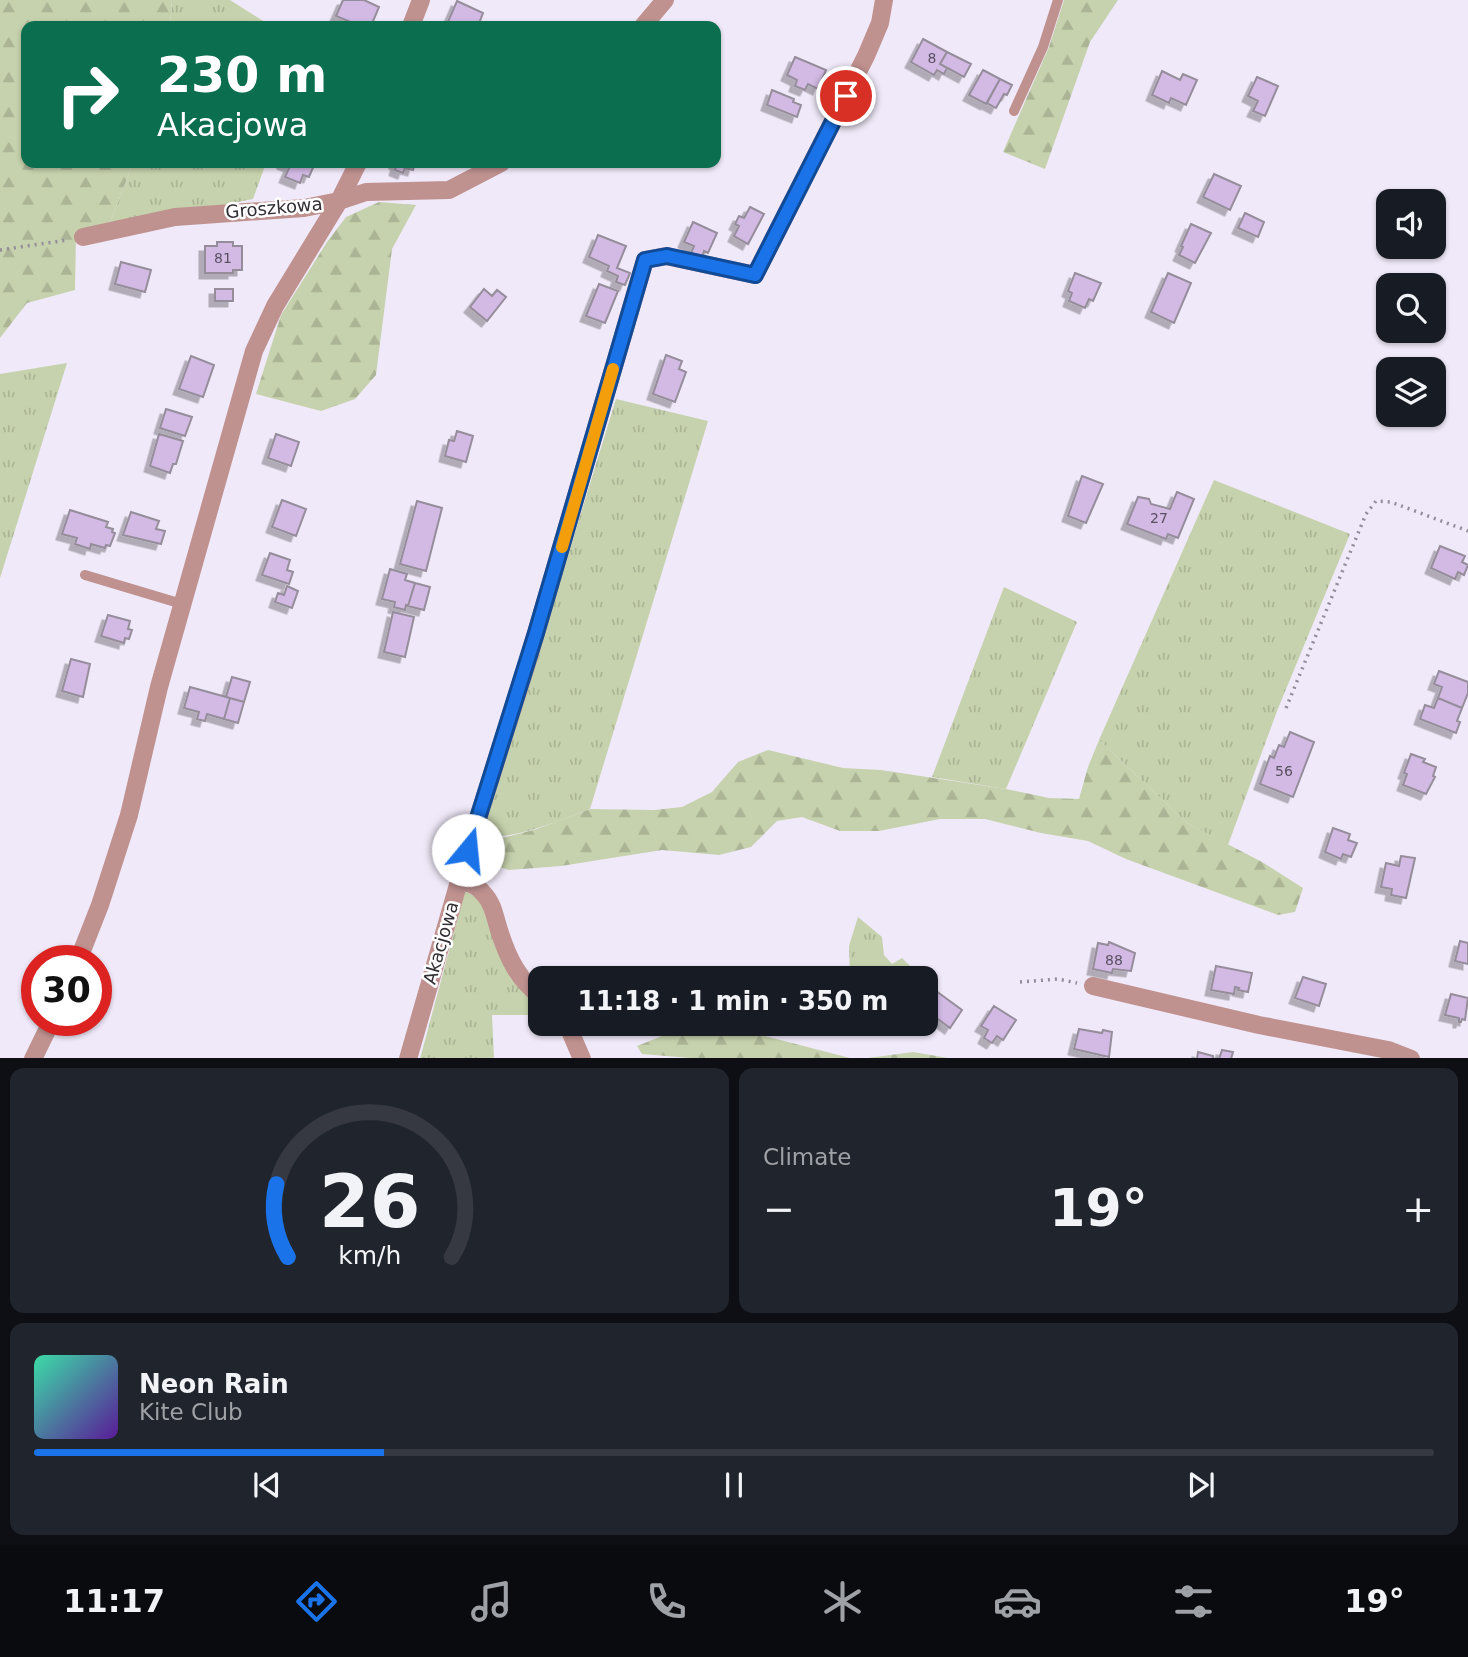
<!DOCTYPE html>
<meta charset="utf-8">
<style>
body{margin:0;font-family:"DejaVu Sans",sans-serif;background:#20242c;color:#f1f3f6;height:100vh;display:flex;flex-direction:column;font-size:26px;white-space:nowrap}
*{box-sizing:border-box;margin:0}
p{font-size:23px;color:#9ea1a6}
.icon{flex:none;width:38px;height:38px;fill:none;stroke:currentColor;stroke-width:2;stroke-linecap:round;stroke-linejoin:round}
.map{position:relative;height:1058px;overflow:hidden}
.panel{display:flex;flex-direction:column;gap:10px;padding:10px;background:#0d0f14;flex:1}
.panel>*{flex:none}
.hud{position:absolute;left:21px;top:21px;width:700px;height:147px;border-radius:14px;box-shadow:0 2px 5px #0004;background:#0b6e4f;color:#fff;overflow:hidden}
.controls{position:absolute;left:1376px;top:189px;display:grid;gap:14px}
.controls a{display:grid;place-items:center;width:70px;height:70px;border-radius:14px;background:#171b24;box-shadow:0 2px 5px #0004;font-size:35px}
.speed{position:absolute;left:21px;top:945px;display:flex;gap:14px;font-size:35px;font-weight:700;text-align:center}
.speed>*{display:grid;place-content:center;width:91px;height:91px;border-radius:50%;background:#171b24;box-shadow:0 2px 5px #0004;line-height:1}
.speed .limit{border:10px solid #d22;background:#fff;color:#111}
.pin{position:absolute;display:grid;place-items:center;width:60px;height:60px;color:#fff;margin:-30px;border:4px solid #fff;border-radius:50%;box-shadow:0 2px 7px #0007}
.me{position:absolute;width:77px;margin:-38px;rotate:17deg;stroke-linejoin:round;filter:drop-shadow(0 0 5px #0008)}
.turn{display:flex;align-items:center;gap:24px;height:147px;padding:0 21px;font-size:32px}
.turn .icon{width:91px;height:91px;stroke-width:2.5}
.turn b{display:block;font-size:49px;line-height:60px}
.big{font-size:52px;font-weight:600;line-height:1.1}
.panel .card{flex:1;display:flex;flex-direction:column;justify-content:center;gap:10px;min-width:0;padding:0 24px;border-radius:14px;background:#20242c}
.panel .dial{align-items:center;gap:0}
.dial svg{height:182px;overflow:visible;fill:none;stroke:#363941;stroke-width:7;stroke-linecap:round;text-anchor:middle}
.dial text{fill:#f1f3f6;stroke:none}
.song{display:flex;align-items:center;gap:21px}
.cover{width:84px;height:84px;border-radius:10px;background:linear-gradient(135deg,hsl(160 70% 55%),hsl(270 70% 35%))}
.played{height:7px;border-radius:4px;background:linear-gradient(90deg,#1a73e8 25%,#363941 25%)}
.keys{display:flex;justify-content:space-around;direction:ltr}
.heat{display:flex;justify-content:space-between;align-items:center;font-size:38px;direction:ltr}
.panel .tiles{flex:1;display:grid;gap:10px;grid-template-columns:1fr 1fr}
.card:last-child{grid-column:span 2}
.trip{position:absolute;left:528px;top:966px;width:410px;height:70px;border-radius:14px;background:#171b24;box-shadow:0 2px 5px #0004;font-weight:600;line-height:70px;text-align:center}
.dock{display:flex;height:112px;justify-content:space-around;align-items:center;background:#090b0e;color:#9ea1a6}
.dock .icon{width:49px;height:49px}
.dock .on{color:#1a73e8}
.dock b{font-size:32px;color:#f1f3f6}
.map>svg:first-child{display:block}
.grass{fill:url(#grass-tufts)}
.forest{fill:url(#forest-firs)}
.building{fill:#d2bae4;stroke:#968d9b;stroke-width:2;filter:url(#shadow)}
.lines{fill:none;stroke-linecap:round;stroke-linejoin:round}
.path{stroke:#928d98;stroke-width:3.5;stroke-dasharray:2 5;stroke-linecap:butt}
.service{stroke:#bf918f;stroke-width:10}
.minor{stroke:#bf918f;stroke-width:18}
.route-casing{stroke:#114b97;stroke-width:18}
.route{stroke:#1a73e8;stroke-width:12}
.slow{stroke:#f59e0b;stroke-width:12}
.labels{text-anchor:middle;stroke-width:5;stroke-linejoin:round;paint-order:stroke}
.number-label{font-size:14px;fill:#595160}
.street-label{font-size:18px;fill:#312e34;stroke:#fff}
</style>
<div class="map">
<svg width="1468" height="1059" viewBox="0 0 1468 1059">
<defs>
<pattern id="grass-tufts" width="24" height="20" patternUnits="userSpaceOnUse" patternTransform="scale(1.75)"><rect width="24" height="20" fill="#c6d2ad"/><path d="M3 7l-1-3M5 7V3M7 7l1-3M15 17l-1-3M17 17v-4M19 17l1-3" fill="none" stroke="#abb595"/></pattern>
<pattern id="forest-firs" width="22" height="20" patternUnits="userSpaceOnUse" patternTransform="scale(1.75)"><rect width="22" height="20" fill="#c6d2ad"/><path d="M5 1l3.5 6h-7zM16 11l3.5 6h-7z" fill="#abb595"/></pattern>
<filter id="shadow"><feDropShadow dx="-5.5" dy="5.5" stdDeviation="0" flood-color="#0004"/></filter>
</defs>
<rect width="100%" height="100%" fill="#f0e9f9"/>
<path class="grass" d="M172,0h58l41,26h-101z
M133,163h133l-13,36 -145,29z
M67,363l-67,215v-204z
M616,399l92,22 -118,388c-36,13 -70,30 -108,27z
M1214,480l136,54 -73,177 -49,134 -41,-22 -88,-83z
M1004,587l73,35 -71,167 -74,-12z
M465,891l13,7 63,106v11h-49l2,43 -74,1z
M858,917l24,20 2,18 8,9 10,-6 8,8 -3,12h-57l-1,-32z"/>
<path class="forest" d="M0,0h172l-2,26h-144v137h107l-25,65 -32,7 -1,55 -48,13 -27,35z
M1064,0h54l-28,42 -45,127 -42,-17 46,-105z
M379,202l37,3 -24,44 -16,126 -21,24 -34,12 -65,-17 25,-79 46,-73 19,-25z
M1099,740l88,83 75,39 41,26 -8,24 -17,3 -152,-56 -38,-18 -47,-8 -56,-14h-45l-61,12h-39l-38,-14 -25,4 -26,26 -32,8 -57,-5 -101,16 -52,4 -25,-7 -7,-11 5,-16 20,2 35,-9 53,-20 64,1 28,-3 30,-15 26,-30 30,-12 75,18 38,2 125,19 43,9 30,1 9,-32z
M718,1024l132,34 -147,1 -61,-5 -5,-8 40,-16z
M913,1052l35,6h-80z"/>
<path class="building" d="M343,0h21l15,7 -8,19h-11l-24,-10z
M457,1l26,12 -5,13 -4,-2 -1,2h-21l-5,-2z
M923,39l24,13 -7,12 7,4 -3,6 -7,-4 -3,5 -23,-13z
M947,52l24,12 -7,13 -24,-13z
M795,57l31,13 -8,19 -10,-5 -3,6 -10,-4 2,-6 -10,-5z
M983,70l17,9 -14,25 -17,-9z
M1162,71l18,9 3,-6 14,6 -11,25 -15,-7 -2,5 -17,-8z
M1257,77l21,9 -13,30 -12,-5 5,-10 -10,-5z
M1000,79l12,6 -5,10 -3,-1 -8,14 -9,-5z
M772,90l22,9 -1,3 8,3 -4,12 -30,-12z
M282,163h33l-6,14 -6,-2 -3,8 -15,-6 5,-11z
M394,163h21l-2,7 -8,-2 -2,5 -8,-3 2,-6z
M1214,174l27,12 -11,24 -27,-13z
M750,207l14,7 -16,30 -14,-8 5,-10 -4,-2 4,-8 5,2z
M1245,213l19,9 -6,15 -20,-9z
M693,222l24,11 -9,20 -4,-2 -2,7 -11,-5 3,-7 -10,-4z
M1191,224l20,9 -16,30 -16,-8 4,-8 -2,-1z
M598,235l28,11 -9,22 13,5 -5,12 -9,-3 2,-6 -11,-5 2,-5 -20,-9z
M217,242h16v4h9v24h-9v3h-28v-27h12z
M121,262l30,8 -6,22 -30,-8z
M1075,273l26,10 -8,18 -4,-2 -4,9 -16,-7 3,-8 -4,-2z
M1168,273l23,10 -17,40 -23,-11z
M599,284l19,7 -13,32 -19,-7z
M215,289h18v12h-18z
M484,289l8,7 5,-6 9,7 -19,24 -17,-14z
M666,355l16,6 -3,8 7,3 -11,30 -22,-8z
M191,356l23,9 -11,32 -24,-8z
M166,409l26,8 -7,19 -25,-8z
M457,431l16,5 -7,26 -21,-6 4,-16 5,1z
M159,434l24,7 -7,23h-3l-3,9 -20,-7z
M276,434l23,8 -8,24 -23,-8z
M1082,476l21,8 -17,39 -18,-7z
M1177,492l17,7 -16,39 -10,-4 -2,5 -39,-15 11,-27 11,2 2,5 19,5z
M282,500l24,9 -10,27 -24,-9z
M417,501l25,7 -16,63 -26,-7z
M70,510l38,12 -2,5 7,2 -1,3 3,1 -5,13 -4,-1 -1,3 -14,-4 -1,5 -15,-5 2,-6 -15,-4z
M131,512l28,9 -3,8 9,2 -4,13 -38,-9z
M1440,546l25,10 -3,6 6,3 -4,10 -6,-3 -3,7 -24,-11z
M270,553l20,7 -3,10 6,2 -4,12 -27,-9z
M390,569l17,5 -2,6 10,3 -7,23 -2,-1 -1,5 -11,-3 1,-5 -13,-3z
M415,583l15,4 -6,23 -16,-4z
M287,586l11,5 -6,17 -17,-6 3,-9 6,2z
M393,612l21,5 -9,40 -21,-5z
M108,615l22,6 -2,8 4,1 -3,9 -4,-1 -1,5 -23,-7z
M71,659l19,5 -7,33 -21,-6z
M1439,671l29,11v11l-6,15 -24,-10 4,-11 -8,-3z
M232,677l18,5 -6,20 -18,-5z
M190,687l40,11 -6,21 -17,-5 -2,7 -8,-2 2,-7 -15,-4z
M230,698l14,4 -6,21 -14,-4z
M1438,698l24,10 -5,13 3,1 -4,11 -36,-14 5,-14 9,3z
M1290,732l24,10 -21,55 -33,-13 10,-28 4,2 5,-13 5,2z
M1411,754l14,5 -2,3 13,5 -3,9 2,1 -9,17 -23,-9 4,-11 -3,-1z
M1333,828l17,6 -2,6 9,3 -6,14 -8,-3 -2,5 -16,-7z
M1401,856l14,2 -9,40 -15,-3 1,-6 -11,-2 5,-24 13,3z
M1460,941l8,2v21l-13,-3z
M1109,942l26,11 -4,18 -18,-2 -1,4 -19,-4 5,-26 10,2z
M1216,966l36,7 -4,19 -10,-2 1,-2 -4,-1 -1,7 -23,-4z
M1303,977l23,7 -7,22 -24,-8z
M932,988l30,22 -12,18 -24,-18v-17l2,1z
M1451,994l17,4 -3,22 -3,-1 -1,3h-2v-4l-14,-3z
M994,1006l22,14 -13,20 -6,-4 -5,7 -8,-5 4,-8 -7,-4z
M1079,1029l23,4 1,-3 9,2 -3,25 -35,-8z
M1222,1050l11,2 -2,7h-12z
M1198,1052l15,4v3h-16z"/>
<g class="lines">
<path class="path" d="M0,250l67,-10
M1286,708l80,-194 10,-13 15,1 77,29
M1020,982l38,-3 19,4"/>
<path class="service" d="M1014,111l29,-64 15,-47
M85,575l97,29"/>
<path class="minor" d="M411,26l10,-26
M643,26l22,-26
M83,237l92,-20 129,-9 35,-7 27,-9 83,-2 52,-27
M459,880c10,3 18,5 24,13 11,11 12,26 17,40 8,25 19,48 41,63
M78,961l22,-56 29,-90 30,-128 95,-336 21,-45 64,-105 19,-38
M1093,986l166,39 129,25 23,9
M567,1024l15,35
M33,1059l19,-39
M408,1059l60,-209 61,-193 116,-397 21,-4 89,19 111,-219 14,-33 4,-23"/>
</g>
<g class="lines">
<defs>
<path id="route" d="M468,850l68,-217 109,-373 22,-4 88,19 91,-179"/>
</defs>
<use href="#route" class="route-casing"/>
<use href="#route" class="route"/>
<path class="slow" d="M562,547l51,-178"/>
</g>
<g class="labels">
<g class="number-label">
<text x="932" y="63">8</text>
<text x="223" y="263">81</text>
<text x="1159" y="523">27</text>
<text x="1284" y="776">56</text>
<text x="1114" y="965">88</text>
</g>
<g class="street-label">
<text transform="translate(274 208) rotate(-5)" y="6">Groszkowa</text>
<text transform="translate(441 943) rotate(-74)" y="6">Akacjowa</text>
</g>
</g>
</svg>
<div class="controls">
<a><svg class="icon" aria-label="sound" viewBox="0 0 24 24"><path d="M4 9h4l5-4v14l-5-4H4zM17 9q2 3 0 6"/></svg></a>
<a><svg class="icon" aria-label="search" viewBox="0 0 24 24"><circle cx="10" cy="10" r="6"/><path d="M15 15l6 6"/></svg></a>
<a><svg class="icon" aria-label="layers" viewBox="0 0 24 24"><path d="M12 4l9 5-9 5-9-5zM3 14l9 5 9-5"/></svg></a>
</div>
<div class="speed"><div class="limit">30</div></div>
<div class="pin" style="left:846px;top:96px;background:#d93025"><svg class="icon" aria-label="arrive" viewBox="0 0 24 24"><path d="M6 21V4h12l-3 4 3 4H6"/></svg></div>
<svg class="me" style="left:468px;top:850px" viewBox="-20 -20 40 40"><circle r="19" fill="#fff"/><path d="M0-13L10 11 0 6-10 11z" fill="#1a73e8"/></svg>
<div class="trip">11:18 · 1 min · 350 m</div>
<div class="hud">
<div class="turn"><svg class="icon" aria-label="right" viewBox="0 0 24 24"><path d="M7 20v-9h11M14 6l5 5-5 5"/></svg><div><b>230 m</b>Akacjowa</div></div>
</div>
</div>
<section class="panel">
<div class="tiles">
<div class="card dial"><svg viewBox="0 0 100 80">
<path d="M14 69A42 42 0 1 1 86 69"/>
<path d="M14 69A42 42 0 0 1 9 37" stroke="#1a73e8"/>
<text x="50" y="56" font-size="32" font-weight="700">26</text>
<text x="50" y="72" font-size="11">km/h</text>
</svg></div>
<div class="card"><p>Climate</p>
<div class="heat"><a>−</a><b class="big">19°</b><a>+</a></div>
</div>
<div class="card">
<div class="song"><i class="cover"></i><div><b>Neon Rain</b><p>Kite Club</p></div></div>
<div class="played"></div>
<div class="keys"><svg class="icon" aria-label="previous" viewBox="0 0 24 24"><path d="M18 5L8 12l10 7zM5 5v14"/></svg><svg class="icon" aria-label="pause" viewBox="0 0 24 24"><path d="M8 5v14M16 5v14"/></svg><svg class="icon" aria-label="next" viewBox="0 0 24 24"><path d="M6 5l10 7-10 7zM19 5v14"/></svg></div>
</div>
</div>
</section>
<nav class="dock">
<b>11:17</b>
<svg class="icon on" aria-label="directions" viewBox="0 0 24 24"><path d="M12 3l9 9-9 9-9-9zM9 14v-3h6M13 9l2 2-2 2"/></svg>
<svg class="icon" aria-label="music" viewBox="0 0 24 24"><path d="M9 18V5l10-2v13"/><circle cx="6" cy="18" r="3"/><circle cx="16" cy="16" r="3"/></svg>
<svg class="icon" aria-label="phone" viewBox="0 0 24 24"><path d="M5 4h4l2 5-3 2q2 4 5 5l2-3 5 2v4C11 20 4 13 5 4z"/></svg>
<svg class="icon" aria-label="climate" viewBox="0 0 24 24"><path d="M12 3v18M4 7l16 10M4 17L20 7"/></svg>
<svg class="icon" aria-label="car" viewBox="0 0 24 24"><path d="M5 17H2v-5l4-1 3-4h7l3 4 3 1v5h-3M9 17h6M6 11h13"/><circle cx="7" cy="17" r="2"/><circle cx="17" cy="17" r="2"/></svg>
<svg class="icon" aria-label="filters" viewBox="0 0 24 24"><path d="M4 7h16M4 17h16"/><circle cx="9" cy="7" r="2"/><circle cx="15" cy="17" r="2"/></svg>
<b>19°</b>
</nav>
